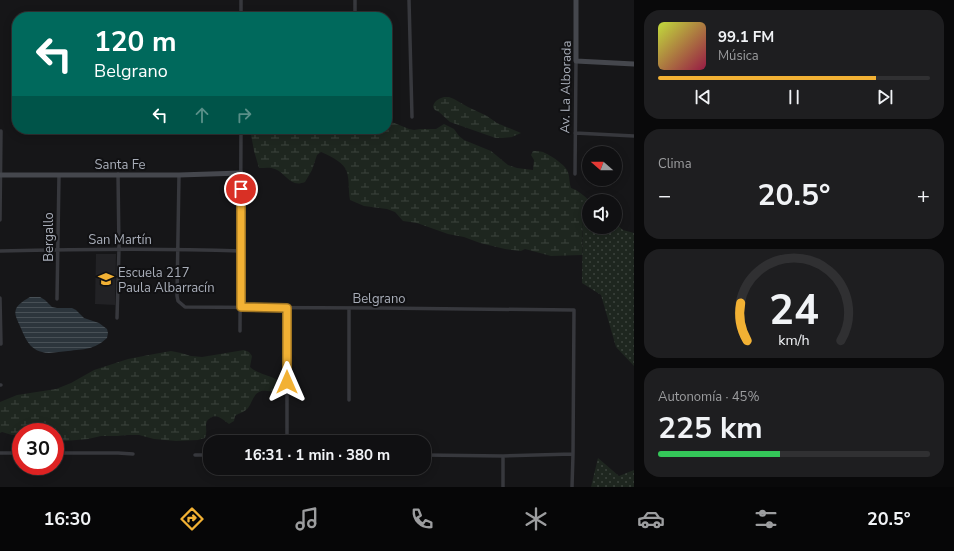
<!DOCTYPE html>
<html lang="es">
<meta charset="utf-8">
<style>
body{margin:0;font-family:"Nunito Sans",sans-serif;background:#1e1e20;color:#f1f3f6;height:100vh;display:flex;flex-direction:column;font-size:15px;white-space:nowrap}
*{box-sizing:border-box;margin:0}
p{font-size:13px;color:#9c9d9f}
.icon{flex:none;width:22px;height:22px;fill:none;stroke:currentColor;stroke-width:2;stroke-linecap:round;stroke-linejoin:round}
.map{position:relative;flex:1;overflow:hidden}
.drawer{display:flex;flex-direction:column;gap:10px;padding:10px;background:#09090a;width:320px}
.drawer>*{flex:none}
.top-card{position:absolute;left:12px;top:12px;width:380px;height:122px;border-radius:16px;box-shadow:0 2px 10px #0003,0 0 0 1px #303032;background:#00695c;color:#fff;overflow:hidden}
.needle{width:26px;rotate:290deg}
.tools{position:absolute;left:582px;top:146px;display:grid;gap:8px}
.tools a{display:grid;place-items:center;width:40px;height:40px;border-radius:50%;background:#101012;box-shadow:0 2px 10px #0003,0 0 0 1px #303032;font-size:20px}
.speed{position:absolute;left:12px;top:423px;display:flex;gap:8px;font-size:20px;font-weight:700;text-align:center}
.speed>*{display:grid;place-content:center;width:52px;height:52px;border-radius:50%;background:#101012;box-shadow:0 2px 10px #0003,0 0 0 1px #303032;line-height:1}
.speed .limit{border:6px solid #d22;background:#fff;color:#111}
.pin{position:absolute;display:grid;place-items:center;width:34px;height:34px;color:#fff;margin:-17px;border:2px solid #fff;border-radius:50%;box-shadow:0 1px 4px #0007}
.me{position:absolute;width:44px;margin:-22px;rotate:0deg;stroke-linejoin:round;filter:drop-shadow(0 0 3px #0008)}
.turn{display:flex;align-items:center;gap:14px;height:84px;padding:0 16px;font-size:18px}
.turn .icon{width:52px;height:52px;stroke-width:2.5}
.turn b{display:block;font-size:28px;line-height:34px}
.lanes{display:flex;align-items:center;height:38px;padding:0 16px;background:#0003;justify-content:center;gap:20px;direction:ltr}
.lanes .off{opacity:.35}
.big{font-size:30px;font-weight:700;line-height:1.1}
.drawer .card{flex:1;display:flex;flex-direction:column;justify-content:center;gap:6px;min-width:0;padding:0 14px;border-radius:16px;background:#1e1e20}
.drawer .dial{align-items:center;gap:0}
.dial svg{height:104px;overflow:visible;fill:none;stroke:#303032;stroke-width:7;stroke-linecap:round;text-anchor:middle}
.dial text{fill:#f1f3f6;stroke:none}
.song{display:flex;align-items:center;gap:12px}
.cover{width:48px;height:48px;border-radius:6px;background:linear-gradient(135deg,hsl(70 70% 55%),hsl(340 70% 35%))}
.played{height:4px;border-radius:2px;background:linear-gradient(90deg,#f2b134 80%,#303032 80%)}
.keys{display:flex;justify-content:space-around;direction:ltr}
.heat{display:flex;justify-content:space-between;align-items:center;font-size:22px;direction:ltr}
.charge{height:6px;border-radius:3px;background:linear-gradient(90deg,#34c759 45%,#303032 0)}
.trip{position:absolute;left:203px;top:435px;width:228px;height:40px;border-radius:16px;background:#101012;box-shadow:0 2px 10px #0003,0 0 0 1px #303032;font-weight:700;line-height:40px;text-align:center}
.tab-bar{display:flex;height:64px;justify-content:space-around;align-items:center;background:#060607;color:#9c9d9f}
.tab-bar .icon{width:28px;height:28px}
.tab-bar .current{color:#f2b134}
.tab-bar b{font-size:18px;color:#f1f3f6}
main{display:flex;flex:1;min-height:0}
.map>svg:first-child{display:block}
.built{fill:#222225}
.grass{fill:url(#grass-dots)}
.wetland{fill:url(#wetland-marsh)}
.water{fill:url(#water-rules)}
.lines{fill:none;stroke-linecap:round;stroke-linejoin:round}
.minor{stroke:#37383d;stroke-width:3.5}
.secondary{stroke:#45474d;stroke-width:5}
.route-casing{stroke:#9d7322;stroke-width:10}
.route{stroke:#f2b134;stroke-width:7}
.labels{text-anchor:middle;stroke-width:4;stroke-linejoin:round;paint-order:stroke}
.street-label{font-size:13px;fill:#a8adb8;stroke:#111113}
.poi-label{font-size:13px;fill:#a8adb8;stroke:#111113;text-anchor:start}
</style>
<main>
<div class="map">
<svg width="634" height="487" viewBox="0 0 634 487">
<defs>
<pattern id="grass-dots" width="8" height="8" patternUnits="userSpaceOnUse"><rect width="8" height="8" fill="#1e261f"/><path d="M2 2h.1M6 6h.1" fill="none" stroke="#3c433d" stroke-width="1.8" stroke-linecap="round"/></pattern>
<pattern id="wetland-marsh" width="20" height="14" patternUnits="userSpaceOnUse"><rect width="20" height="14" fill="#1e261f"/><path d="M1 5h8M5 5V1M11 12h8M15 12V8" fill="none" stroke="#3c433d"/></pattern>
<pattern id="water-rules" width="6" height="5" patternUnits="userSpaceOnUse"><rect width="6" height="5" fill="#2c353c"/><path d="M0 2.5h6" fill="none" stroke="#485056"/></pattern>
</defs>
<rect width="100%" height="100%" fill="#161618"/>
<path class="built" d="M96,254h20l-1,51 -20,-1z"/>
<path class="grass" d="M583,195l7,6 -1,26h26v-4l8,7 11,3v133l-18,-19 -15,-52 -19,-12z
M598,458l21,18 15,-6v17h-43z"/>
<path class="wetland" d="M444,97h5l5,2 14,8 19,9 10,7 24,10 -9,4 -10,1h-6l-9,-3 -37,-13 -11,-10 -4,-2 -2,-3c1,-6 5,-8 11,-10z
M387,120l22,9 5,1 6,-1h16l8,-5 10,5 5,7 5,4 27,11 17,14 9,3 16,2 1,-10 -3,-5 2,-4c4,0 7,0 10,1 7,3 23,13 25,20 2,6 1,11 3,16l5,2 7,5 -1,60 -31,1 -26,-7 -4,2 -16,-2 -25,-6 -16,-6 -16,-3 -31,-11 -14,-2 -8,-9 -8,-3 -23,-3 -14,-6c-2,-9 0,-25 -5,-32 -4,-7 -17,-13 -24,-16l-4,3 -5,15 -7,12c-15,6 -18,-8 -30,-13 -5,-2 -10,-1 -16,-1l-5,-17 -4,-22h137z
M244,350l5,2 3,4 -2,11c9,9 28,8 33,20 -11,9 -17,1 -24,5 -6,3 -7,11 -11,16 -3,4 -9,5 -13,8l-1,5 -5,3c-6,-4 -13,-12 -20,-5 -2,1 -3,4 -3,6 0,5 1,8 -1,13l-7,2 -22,1 -22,-2 -15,-4h-11l-11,1h-16l-13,3 -23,2 -10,-2v-7h-34v3h-9l-10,-3 -2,1v-31l17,-7 39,-6 15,-6 23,-13 34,-11 26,-5 17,-3 10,2 10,3 11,1z"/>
<path class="water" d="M30,297h10l5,3 7,7 5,1h15l4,2 8,8 15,5 8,6 1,4 -1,5c-13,12 -23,11 -39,13 -6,1 -13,1 -19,2 -20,-1 -23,-14 -30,-29 -2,-5 -5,-10 -3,-15 1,-4 10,-10 14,-12z"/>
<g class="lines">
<path class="minor" d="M241,0v17
M355,0v17
M409,0l3,117
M575,133l59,3
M575,174l1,-113
M179,175l-2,121 1,5 7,6c130,1 259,1 389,3l-1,144 -1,33
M0,220l1,-89
M0,251c80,-2 160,-3 241,0
M0,298l1,46
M57,299l2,-124
M117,318l2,-69 -1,-75
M240,331l1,-202
M0,385h1
M349,400v-92
M287,442v-134
M0,453h21
M55,453h63l15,1
M195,455h15
M424,455l79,1 70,-2
M503,456v31"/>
<path class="secondary" d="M576,0v61l58,3
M0,175h179l62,-2"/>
</g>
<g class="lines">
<defs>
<path id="route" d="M241,189v118l46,1v74"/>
</defs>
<use href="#route" class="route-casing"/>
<use href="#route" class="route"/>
</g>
<defs>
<symbol id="school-bare" viewBox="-9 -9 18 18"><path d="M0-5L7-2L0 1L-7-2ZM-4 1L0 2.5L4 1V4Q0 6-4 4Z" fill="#f2b134" stroke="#111113" stroke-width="2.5" paint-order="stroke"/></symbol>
</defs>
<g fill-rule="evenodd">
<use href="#school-bare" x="95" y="268" width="22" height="22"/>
</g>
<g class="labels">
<g class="street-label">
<text transform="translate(565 87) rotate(-89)" y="5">Av. La Alborada</text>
<text x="120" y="169">Santa Fe</text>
<text transform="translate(48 237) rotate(-90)" y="5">Bergallo</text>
<text x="120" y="244">San Martín</text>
<text x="379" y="303">Belgrano</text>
</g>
<g class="poi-label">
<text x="118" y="277">Escuela 217<tspan x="118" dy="15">Paula Albarracín</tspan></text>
</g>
</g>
</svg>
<div class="tools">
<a><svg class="needle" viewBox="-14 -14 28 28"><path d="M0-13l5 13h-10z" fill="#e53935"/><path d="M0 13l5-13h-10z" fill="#9c9d9f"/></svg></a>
<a><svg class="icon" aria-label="sound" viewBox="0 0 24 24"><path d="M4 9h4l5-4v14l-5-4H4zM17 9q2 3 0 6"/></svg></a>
</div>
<div class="speed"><div class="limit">30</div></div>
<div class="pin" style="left:241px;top:189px;background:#d93025"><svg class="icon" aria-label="arrive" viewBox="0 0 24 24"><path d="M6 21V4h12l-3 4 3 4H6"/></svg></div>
<svg class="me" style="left:287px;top:382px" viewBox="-20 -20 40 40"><path d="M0-17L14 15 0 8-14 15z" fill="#f2b134" stroke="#fff" stroke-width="4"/></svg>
<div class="trip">16:31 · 1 min · 380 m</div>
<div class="top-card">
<div class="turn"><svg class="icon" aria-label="left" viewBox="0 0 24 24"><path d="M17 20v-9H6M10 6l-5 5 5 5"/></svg><div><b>120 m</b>Belgrano</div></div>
<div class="lanes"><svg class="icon" aria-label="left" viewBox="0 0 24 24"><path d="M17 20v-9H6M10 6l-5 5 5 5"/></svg><svg class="icon off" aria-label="ahead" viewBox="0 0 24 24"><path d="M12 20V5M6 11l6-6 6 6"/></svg><svg class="icon off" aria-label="right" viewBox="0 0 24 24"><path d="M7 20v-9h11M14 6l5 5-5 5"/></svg></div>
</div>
</div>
<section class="drawer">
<div class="card">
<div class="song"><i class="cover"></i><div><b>99.1 FM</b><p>Música</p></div></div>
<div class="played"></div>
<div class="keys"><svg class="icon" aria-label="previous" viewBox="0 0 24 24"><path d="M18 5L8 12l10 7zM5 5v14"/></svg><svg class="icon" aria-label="pause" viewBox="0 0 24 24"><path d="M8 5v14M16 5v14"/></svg><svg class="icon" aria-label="next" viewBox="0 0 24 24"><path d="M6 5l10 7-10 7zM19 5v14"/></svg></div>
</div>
<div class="card"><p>Clima</p>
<div class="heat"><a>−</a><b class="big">20.5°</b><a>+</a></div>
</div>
<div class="card dial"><svg viewBox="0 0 100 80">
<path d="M14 69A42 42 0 1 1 86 69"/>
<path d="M14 69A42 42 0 0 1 9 40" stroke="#f2b134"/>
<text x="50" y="56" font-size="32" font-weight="700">24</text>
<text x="50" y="72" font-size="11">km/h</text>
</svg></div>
<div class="card"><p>Autonomía · 45%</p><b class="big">225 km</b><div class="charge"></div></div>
</section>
</main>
<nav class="tab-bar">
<b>16:30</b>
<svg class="icon current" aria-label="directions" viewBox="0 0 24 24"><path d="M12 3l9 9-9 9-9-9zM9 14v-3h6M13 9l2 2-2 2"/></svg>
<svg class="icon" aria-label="music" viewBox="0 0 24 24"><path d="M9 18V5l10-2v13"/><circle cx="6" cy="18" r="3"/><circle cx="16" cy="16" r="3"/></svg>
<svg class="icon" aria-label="phone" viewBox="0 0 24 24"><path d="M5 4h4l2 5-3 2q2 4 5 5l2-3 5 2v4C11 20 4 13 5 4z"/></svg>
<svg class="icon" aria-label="climate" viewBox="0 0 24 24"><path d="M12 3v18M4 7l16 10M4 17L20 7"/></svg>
<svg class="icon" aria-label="car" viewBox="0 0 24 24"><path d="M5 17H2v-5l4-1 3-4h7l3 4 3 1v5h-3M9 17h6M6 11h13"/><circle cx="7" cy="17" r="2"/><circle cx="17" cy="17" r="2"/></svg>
<svg class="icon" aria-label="filters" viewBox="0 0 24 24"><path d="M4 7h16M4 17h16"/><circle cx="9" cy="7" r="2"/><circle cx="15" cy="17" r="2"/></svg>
<b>20.5°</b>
</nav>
